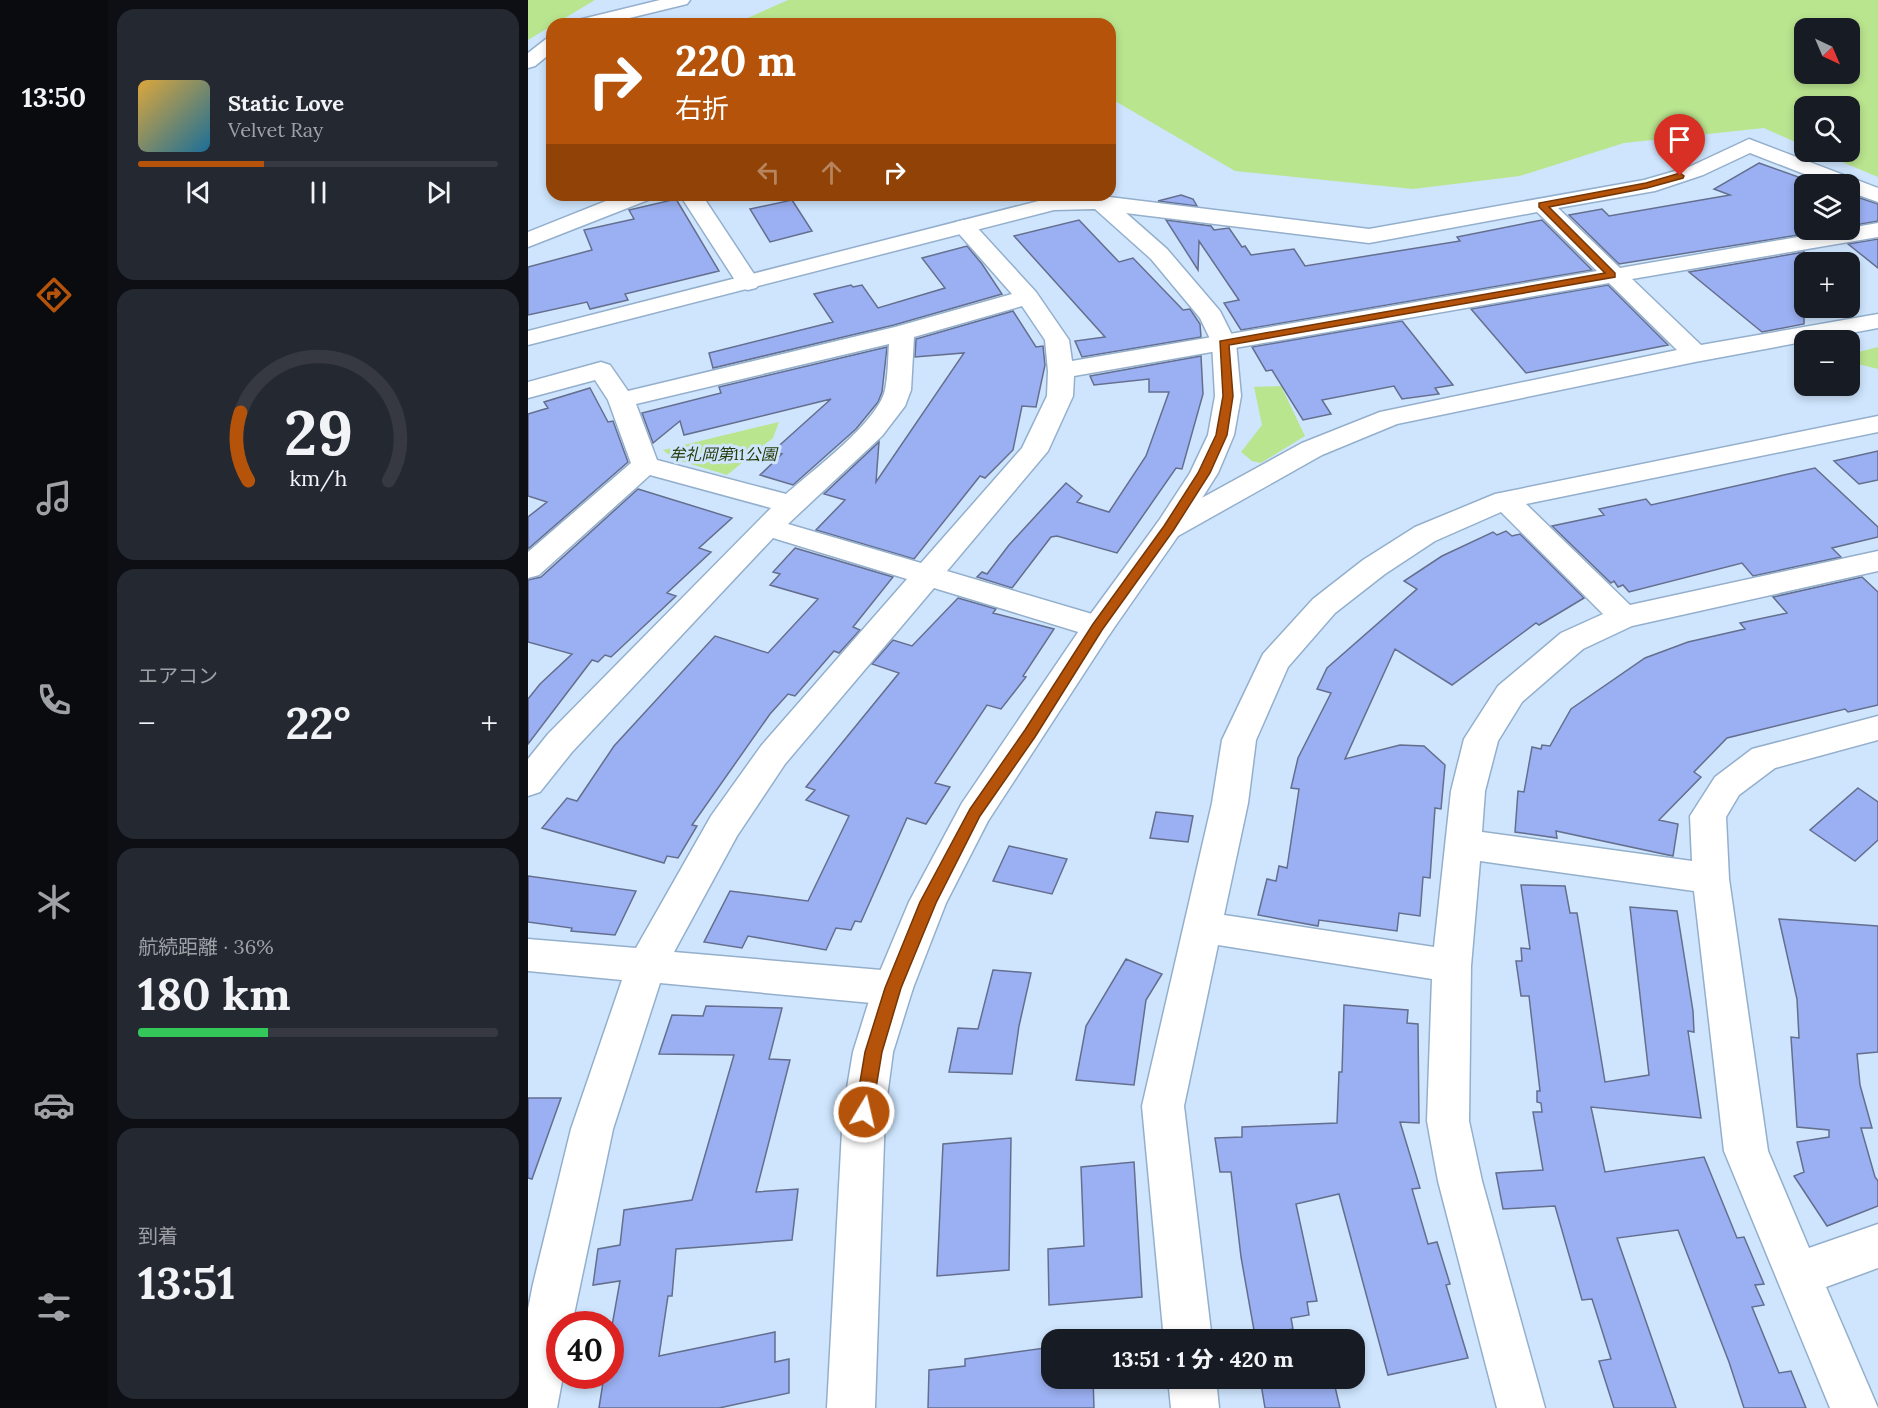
<!DOCTYPE html>
<html lang="ja">
<meta charset="utf-8">
<style>
body{margin:0;font-family:Lora,"Noto Sans JP",serif;background:#242831;color:#f1f3f6;height:100vh;display:flex;flex-direction:column;font-size:22px;white-space:nowrap}
*{box-sizing:border-box;margin:0}
p{font-size:20px;color:#9ea1a6}
.icon{flex:none;width:33px;height:33px;fill:none;stroke:currentColor;stroke-width:2;stroke-linecap:round;stroke-linejoin:round}
.map{position:relative;flex:1;overflow:hidden}
.drawer{display:flex;flex-direction:column;gap:9px;padding:9px;background:#0d0f14;width:420px}
.drawer>*{flex:none}
.banner{position:absolute;left:18px;top:18px;width:570px;height:183px;border-radius:18px;box-shadow:0 3px 9px #0003;background:#b45309;color:#fff;overflow:hidden}
.needle{width:39px;rotate:136deg}
.buttons{position:absolute;left:1266px;top:18px;display:grid;gap:12px}
.buttons a{display:grid;place-items:center;width:66px;height:66px;border-radius:12px;background:#171b24;box-shadow:0 3px 9px #0003;font-size:30px}
.speed{position:absolute;left:18px;top:1311px;display:flex;gap:12px;font-size:30px;font-weight:700;text-align:center}
.speed>*{display:grid;place-content:center;width:78px;height:78px;border-radius:50%;background:#171b24;box-shadow:0 3px 9px #0003;line-height:1}
.speed .limit{border:9px solid #d22;background:#fff;color:#111}
.pin{position:absolute;display:grid;place-items:center;width:51px;height:51px;color:#fff;margin:-62px -26px;border-radius:50% 50% 50% 0;rotate:-45deg;box-shadow:0 0 6px #0007}
.pin .icon{rotate:45deg}
.me{position:absolute;width:66px;margin:-33px;rotate:9deg;stroke-linejoin:round;filter:drop-shadow(0 0 4px #0008)}
.turn{display:flex;align-items:center;gap:21px;height:126px;padding:0 30px;font-size:27px}
.turn .icon{width:78px;height:78px;stroke-width:2.5}
.turn b{display:block;font-size:42px;line-height:51px}
.lanes{display:flex;align-items:center;height:57px;padding:0 30px;background:#0003;justify-content:center;gap:30px;direction:ltr}
.lanes .off{opacity:.35}
.big{font-size:45px;font-weight:800;line-height:1.1}
.drawer .widget{flex:1;display:flex;flex-direction:column;justify-content:center;gap:9px;min-width:0;padding:0 21px;border-radius:18px;background:#242831}
.drawer .dial{align-items:center;gap:0}
.dial svg{height:156px;overflow:visible;fill:none;stroke:#363941;stroke-width:7;stroke-linecap:round;text-anchor:middle}
.dial text{fill:#f1f3f6;stroke:none}
.song{display:flex;align-items:center;gap:18px}
.cover{width:72px;height:72px;border-radius:9px;background:linear-gradient(135deg,hsl(40 70% 55%),hsl(200 70% 35%))}
.played{height:6px;border-radius:3px;background:linear-gradient(90deg,#b45309 35%,#363941 35%)}
.keys{display:flex;justify-content:space-around;direction:ltr}
.heat{display:flex;justify-content:space-between;align-items:center;font-size:33px;direction:ltr}
.charge{height:9px;border-radius:4px;background:linear-gradient(90deg,#34c759 36%,#363941 0)}
.trip{position:absolute;left:513px;top:1329px;width:324px;height:60px;border-radius:18px;background:#171b24;box-shadow:0 3px 9px #0003;font-weight:800;line-height:60px;text-align:center}
main{display:flex;flex:1;min-height:0}
.tabs{display:flex;flex-direction:column;width:108px;justify-content:space-around;align-items:center;background:#090b0e;color:#9ea1a6}
.tabs .icon{width:42px;height:42px}
.tabs .current{color:#b45309}
.tabs b{font-size:27px;color:#f1f3f6}
.map>svg:first-child{display:block}
.green{fill:#bae58f;fill-rule:evenodd}
.building{fill:#9bb0f2;stroke:#646e8e;stroke-width:1.5}
.lines{fill:none;stroke-linecap:round;stroke-linejoin:round}
.minor-casing{stroke:#94afcc;stroke-width:3}
.tertiary-casing{stroke:#94afcc;stroke-width:3}
.minor{fill:#fff;fill-rule:evenodd}
.tertiary{fill:#fff;fill-rule:evenodd}
.route{fill:#b45309;stroke:#753606;stroke-width:1.5}
.labels{text-anchor:middle;stroke-width:6;stroke-linejoin:round;paint-order:stroke}
.park-label{font-size:16px;font-style:italic;fill:#283d0c;stroke:#cee5fd}
</style>
<main>
<nav class="tabs">
<b>13:50</b>
<svg class="icon current" aria-label="directions" viewBox="0 0 24 24"><path d="M12 3l9 9-9 9-9-9zM9 14v-3h6M13 9l2 2-2 2"/></svg>
<svg class="icon" aria-label="music" viewBox="0 0 24 24"><path d="M9 18V5l10-2v13"/><circle cx="6" cy="18" r="3"/><circle cx="16" cy="16" r="3"/></svg>
<svg class="icon" aria-label="phone" viewBox="0 0 24 24"><path d="M5 4h4l2 5-3 2q2 4 5 5l2-3 5 2v4C11 20 4 13 5 4z"/></svg>
<svg class="icon" aria-label="climate" viewBox="0 0 24 24"><path d="M12 3v18M4 7l16 10M4 17L20 7"/></svg>
<svg class="icon" aria-label="car" viewBox="0 0 24 24"><path d="M5 17H2v-5l4-1 3-4h7l3 4 3 1v5h-3M9 17h6M6 11h13"/><circle cx="7" cy="17" r="2"/><circle cx="17" cy="17" r="2"/></svg>
<svg class="icon" aria-label="filters" viewBox="0 0 24 24"><path d="M4 7h16M4 17h16"/><circle cx="9" cy="7" r="2"/><circle cx="15" cy="17" r="2"/></svg>
</nav>
<section class="drawer">
<div class="widget">
<div class="song"><i class="cover"></i><div><b>Static Love</b><p>Velvet Ray</p></div></div>
<div class="played"></div>
<div class="keys"><svg class="icon" aria-label="previous" viewBox="0 0 24 24"><path d="M18 5L8 12l10 7zM5 5v14"/></svg><svg class="icon" aria-label="pause" viewBox="0 0 24 24"><path d="M8 5v14M16 5v14"/></svg><svg class="icon" aria-label="next" viewBox="0 0 24 24"><path d="M6 5l10 7-10 7zM19 5v14"/></svg></div>
</div>
<div class="widget dial"><svg viewBox="0 0 100 80">
<path d="M14 69A42 42 0 1 1 86 69"/>
<path d="M14 69A42 42 0 0 1 10 34" stroke="#b45309"/>
<text x="50" y="56" font-size="32" font-weight="700">29</text>
<text x="50" y="72" font-size="11">km/h</text>
</svg></div>
<div class="widget"><p>エアコン</p>
<div class="heat"><a>−</a><b class="big">22°</b><a>+</a></div>
</div>
<div class="widget"><p>航続距離 · 36%</p><b class="big">180 km</b><div class="charge"></div></div>
<div class="widget"><p>到着</p><b class="big">13:51</b></div>
</section>
<div class="map">
<svg width="1350" height="1408" viewBox="0 0 1350 1408">
<rect width="100%" height="100%" fill="#cee5fd"/>
<path class="green" d="M0,0h67l-67,40z
M260,0h1090v177l-60,-25h32v-46h-46v40l-40,-18 -140,15 -104,33 -107,13 -178,-18 -120,-70h-5v-77h-376zM1322,28v46h-46v-46z
M1350,347v22l-28,-7v-8z
M753,386l24,50 -44,27 -9,-2 -11,-9 21,-27 -8,-38z
M251,422l-6,16 -46,37 -53,-16 -11,-9z"/>
<path class="building" d="M1231,163l45,16v55l-185,30 -50,-49 33,-6 7,7 121,-21 -16,-6z
M653,195l12,4 4,7 -39,-5z
M1326,196l24,8v17l-28,5v-28z
M148,199l43,72 -94,23 3,6 -38,9 -3,-7 -59,13v-48l64,-17 -8,-20 50,-11 -5,-9z
M264,200l20,31 -42,11 -20,-33z
M551,220l40,42 14,-4 50,52 7,-1 10,15 1,13 -119,20 -7,-16 30,-4 -91,-101z
M638,220l45,6 3,4 15,-2 13,19 3,-1 6,9 43,-6 11,17 155,-25 -3,-4 85,-17 50,50 -351,60 -17,-27 15,-3 -40,-59 -1,29z
M1350,239v29l-30,-24z
M439,246l15,18 20,30 -108,31 -181,43 -4,-15 124,-31 -19,-28 37,-9 2,2 9,-2 16,23 67,-20 -23,-30z
M1276,252v72l-42,8 -73,-60z
M1080,285l60,60 -142,28 -55,-64z
M485,311l23,36 7,-1 2,19 -9,42 -14,-1 -9,44 -28,28 -5,-2 -66,83 -98,-29 29,-30 -21,-6 55,-52 -3,40 88,-129 -49,4 1,-18z
M874,321l51,64 -18,3 4,6 -37,5 -8,-13 -72,14 9,14 -28,6 -31,-50 -6,1 -14,-24z
M359,347l-5,45 -4,10 -22,27 -63,56 -33,-10 22,-21 -10,-2 59,-53 -147,36 -4,-14 -27,22 -11,-30 79,-20 -2,-6z
M673,356l2,38 -21,75 -6,-1 -59,85 -60,-17 -6,1 -39,51 -35,-11 5,-5 5,2 22,-29 57,-62 16,13 -5,6 32,10 37,-56 23,-64h-20v-13l-55,6 -4,-9z
M62,388l18,34 5,-1 15,41 -100,87v-32l19,-15 -19,-6v-82l20,-6 -4,-6z
M1350,451v29l-19,4 -25,-23z
M1287,468l63,59v10l-46,11 9,9 -88,19 -11,-13 -113,29 -6,-7 -5,2 -4,-6 -3,2 -59,-57 52,-11 -5,-6 47,-10 5,6z
M110,489l94,29 -33,30 12,4 -44,41 9,3 -65,61 -6,-2 -7,7 -6,-2 -64,84v-45l12,-15 32,-30 -44,-12v-62l13,-3z
M978,531l6,5 8,-2 64,64 -45,27 -3,-2 -84,62 -57,-36 -50,110 55,-14 24,1 21,19 -4,44 -6,-1 -5,70 -7,-1 -3,39 -21,-3 -2,18 -78,-11 -1,6 -60,-11 9,-36 9,2 3,-15 8,2 12,-79 -8,-1 7,-30 33,-65 -14,-4 10,-21 90,-79 -13,-8 38,-25 51,-24 4,3z
M267,548l98,29 -40,50 7,3 -21,23 -5,-2 -39,45 -7,-2 -18,20 -78,111 5,1 -19,32 -11,-2 -3,7 -122,-35 25,-30 10,3 37,-55 101,-110 53,17 50,-54 -48,-14 10,-11 -7,-2z
M1334,577l16,15v113l-30,7 -3,-3 -118,29 -33,34 7,5 -42,43 19,4 -5,32 -117,-25 1,7 -42,-6 3,-41 6,1 8,-45 9,2 1,-4 8,1 21,-37 74,-51 43,-16 57,-13 -5,-6 47,-10 -14,-16z
M430,598l38,11 -3,4 61,16 -31,47 3,1 -25,32 -14,-4 -52,78 15,4 -24,37 -19,-6 -46,104 -6,-1 -4,9 -15,-2 -10,22 -78,-14 -6,12 -38,-6 26,-51 78,10 41,-85 -43,-16 9,-10 -9,-3 93,-114 -27,-9 21,-24 19,6z
M1330,788l20,14v38l-23,21 -45,-31z
M628,812l37,4 -5,26 -38,-4z
M481,846l58,13 -15,35 -59,-13z
M0,876l108,15 -21,44 -44,-4 1,-3 -44,-6z
M993,885l44,1 5,27h7l28,169 44,-7 -19,-168 47,4 16,100 1,21 -6,-1 13,87 -110,-11 14,65 99,-15 33,81 7,-1 20,47 -9,1 9,20 -12,2 27,66 12,-2 15,37h-62l-15,-46 -51,-132 -61,8 59,170h-62l-15,-47 12,-2 -19,-60 -10,1 -27,-94 -52,3 -7,-36 47,-3 -10,-58h9l-1,-9 -4,-1v-11h3l-11,-95h-8l-5,-35h6l-1,-13 9,1z
M1251,919l99,7v126l-21,2 3,31 12,43h-11l14,49 3,4v25l-51,20 -33,-50 10,-4 -7,-30 32,-5v-7l-32,-3 -6,-90 8,1 -2,-39z
M598,959l36,15 -16,26 -12,85 -58,-5 10,-54z
M465,970l38,3 -12,53 -7,48 -63,-2 9,-44 20,1z
M816,1005l64,5 -1,13 11,1 1,99 -19,-1 20,66 -8,1 16,55 9,-2 13,42 -4,1 22,73 -80,17 -49,-181 -43,10 21,97 -10,1 2,13 -18,3 2,11 -38,7 -14,-79 -10,-85h-11l-5,-34 27,-1v-10l95,-4 2,-51h3z
M178,1006l76,2 -13,51 21,1 -34,132 42,-3 -6,51 -116,9 -4,47h-4l-9,60 116,-24v30l14,-3v34l-70,15h-120l5,-32h6v-39l10,-56 -27,4 5,-36 22,-4 4,-35 68,-10 42,-145 -75,-1 13,-39 31,1z
M0,1098h33l-29,81 -4,-1z
M483,1138l-2,132 -72,6 6,-132z
M606,1162l8,135 -93,8 -1,-56 36,-3 -3,-79z
M524,1347v31h41l1,30h-166l1,-38 36,-4v-7z
M732,1378h73l7,30h-75z"/>
<g class="lines">
<defs>
<path id="minor" d="M132,0h30l-3,4 -82,20h-30l3,-4z
M24,38v14l-17,14 -7,2v-15l18,-14z
M1221,139l129,49v14l-28,-10v-8h-20l-80,-31 -47,22 -48,16 -97,17 62,60 258,-45v14l-246,42 69,66 177,-31v14l-183,34 -298,62 -75,31 -144,81 -10,2 -10,-2 -5,-7 5,-7 144,-79 78,-31 297,-62 -68,-67 -535,93 -1,20 -25,55 -101,120 162,48 5,8 -5,8 -11,3 -164,-50 -149,176 -48,72 -63,116 219,19 14,5 6,12 -6,12 -14,5 -233,-22 -47,146 -41,195h-12v52h3l-6,32h-29v-99l5,-25 38,-155 51,-149 -94,-9v-32l108,9 75,-132 50,-70 146,-167 -134,-41 -201,214 -32,40 -12,4v-37l20,-25 223,-226 -121,-33 -111,100 -11,3v-26l103,-89 -23,-63 -13,-20 -67,18v-16l73,-20 9,3 18,26 267,-64 117,-33 -59,-67 3,-5 8,-2 8,2 64,70 33,48 3,21 525,-90 -60,-59 -168,31 -268,-33 -8,-2 -3,-5 3,-5 8,-2 268,33 275,-49 45,-13zM494,306l23,34 3,31 -1,25 -25,52 -101,115 -133,-39 94,-88 23,-30 6,-16 3,-53zM361,344c-1,15 -1,32 -4,46 -7,32 -73,81 -99,104l-129,-34 -21,-56z
M93,195h30l-3,5 -120,47v-15z
M152,195h22l58,88 -4,5 -8,2 -8,-2z
M1350,416v16l-352,72 104,101 248,-54v20l-246,55 -49,23 -61,53 -24,39 -13,50 -3,41 210,29 -2,-45 25,-39 37,-28 126,-33v24l-103,28 -36,27 -13,22 3,62 39,272 41,97 69,-24v44l-52,19 52,121h-48l-106,-257 -30,-260 -214,-30 -9,105 -2,155 13,60 63,227h-48l-59,-227 -11,-60 5,-142 -214,-34 -34,161 28,234h-48l-22,-234 70,-303 10,-63 41,-86 50,-55 50,-39 52,-33 80,-33zM973,512l102,102 -42,19 -63,53 -34,53 -13,52 -17,156 -210,-32 24,-112 8,-63 32,-73 47,-54 50,-39 50,-33z
M640,1378h48l3,30h-48z"/>
<path id="tertiary" d="M550,195l31,3 58,51 53,62 16,32 5,53 -7,39 -16,38 -40,63 -69,99 -121,186 -42,82 -33,85 -20,64 -8,60 -10,296h-48l16,-296 10,-60 20,-64 36,-86 53,-99 125,-184 71,-97 32,-49 18,-38 7,-39 -3,-53 -12,-25 -49,-59 -56,-50 -41,1 -526,135v-14l526,-134z"/>
</defs>
<use href="#minor" class="minor-casing"/>
<use href="#tertiary" class="tertiary-casing"/>
<use href="#minor" class="minor"/>
<use href="#tertiary" class="tertiary"/>
</g>
<path class="route" d="M1152,173l4,3 -1,2 -36,10 -98,19 66,66v4l-386,68 4,51 -6,39 -17,38 -37,58 -71,99 -67,107 -55,79 -44,87 -35,85 -19,64 -10,60 -2,6 -6,2 -7,-2 -2,-6 10,-60 20,-64 35,-86 50,-93 55,-79 68,-106 71,-98 34,-53 18,-38 7,-39 -3,-55 385,-68 -66,-66v-4l107,-20z"/>
<g class="labels">
<g class="park-label">
<text x="195" y="460">牟礼岡第11公園</text>
</g>
</g>
</svg>
<div class="buttons">
<a><svg class="needle" viewBox="-14 -14 28 28"><path d="M0-13l5 13h-10z" fill="#e53935"/><path d="M0 13l5-13h-10z" fill="#9ea1a6"/></svg></a>
<a><svg class="icon" aria-label="search" viewBox="0 0 24 24"><circle cx="10" cy="10" r="6"/><path d="M15 15l6 6"/></svg></a>
<a><svg class="icon" aria-label="layers" viewBox="0 0 24 24"><path d="M12 4l9 5-9 5-9-5zM3 14l9 5 9-5"/></svg></a>
<a>+</a>
<a>−</a>
</div>
<div class="speed"><div class="limit">40</div></div>
<div class="pin" style="left:1152px;top:176px;background:#d93025"><svg class="icon" aria-label="arrive" viewBox="0 0 24 24"><path d="M6 21V4h12l-3 4 3 4H6"/></svg></div>
<svg class="me" style="left:336px;top:1112px" viewBox="-20 -20 40 40"><circle r="17" fill="#b45309" stroke="#fff" stroke-width="3"/><path d="M0-11L8 9 0 5-8 9z" fill="#fff"/></svg>
<div class="trip">13:51 · 1 分 · 420 m</div>
<div class="banner">
<div class="turn"><svg class="icon" aria-label="right" viewBox="0 0 24 24"><path d="M7 20v-9h11M14 6l5 5-5 5"/></svg><div><b>220 m</b>右折</div></div>
<div class="lanes"><svg class="icon off" aria-label="left" viewBox="0 0 24 24"><path d="M17 20v-9H6M10 6l-5 5 5 5"/></svg><svg class="icon off" aria-label="ahead" viewBox="0 0 24 24"><path d="M12 20V5M6 11l6-6 6 6"/></svg><svg class="icon" aria-label="right" viewBox="0 0 24 24"><path d="M7 20v-9h11M14 6l5 5-5 5"/></svg></div>
</div>
</div>
</main>
